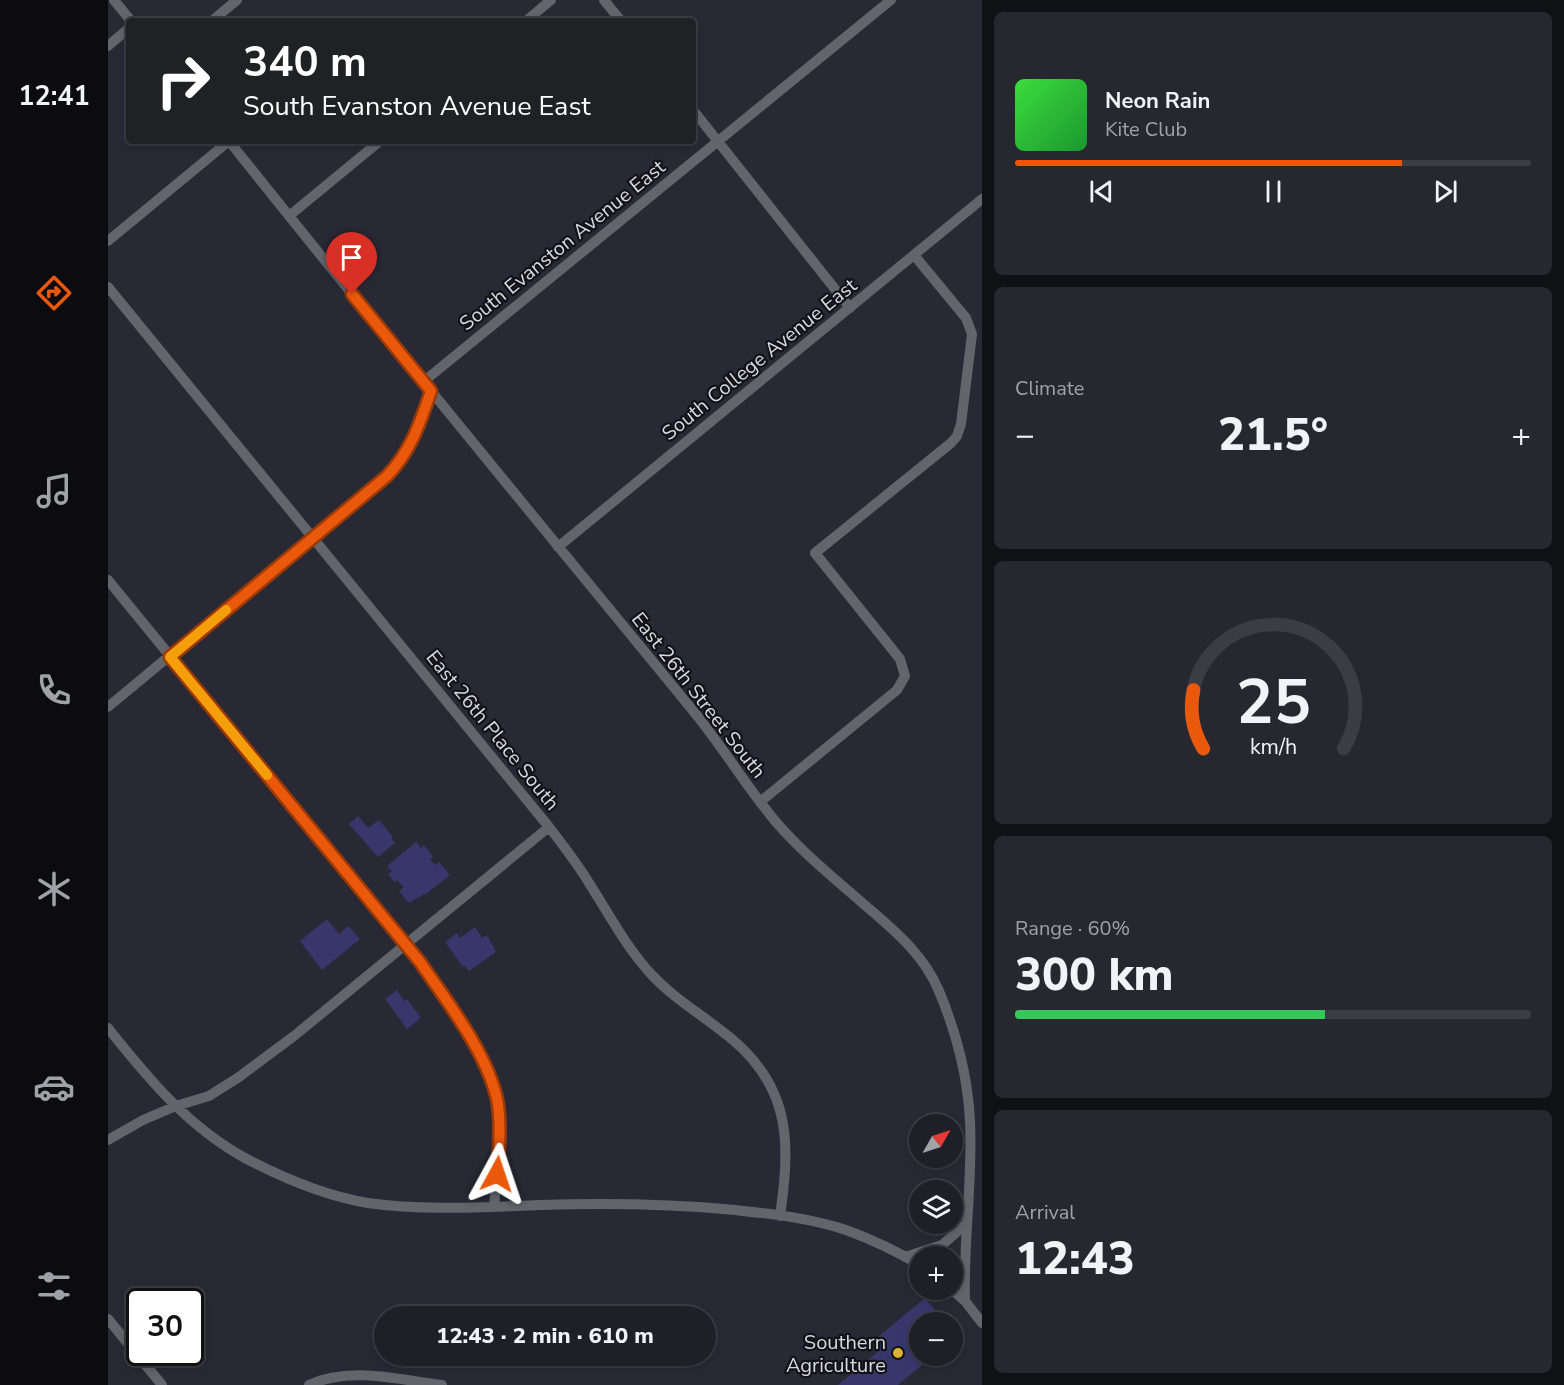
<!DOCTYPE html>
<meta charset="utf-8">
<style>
body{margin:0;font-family:"Nunito Sans",sans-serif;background:#26272f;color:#f1f3f6;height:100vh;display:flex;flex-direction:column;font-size:22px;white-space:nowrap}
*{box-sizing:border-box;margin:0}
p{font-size:20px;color:#a1a2a7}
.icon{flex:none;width:33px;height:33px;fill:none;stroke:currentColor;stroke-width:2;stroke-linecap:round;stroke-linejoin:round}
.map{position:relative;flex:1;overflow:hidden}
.drawer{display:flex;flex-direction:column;gap:12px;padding:12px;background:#101115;width:582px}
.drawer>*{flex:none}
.hud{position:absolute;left:18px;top:18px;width:570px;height:126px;border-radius:6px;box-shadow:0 3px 9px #0003,0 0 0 2px #3c3d44;background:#202124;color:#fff;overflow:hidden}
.needle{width:39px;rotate:51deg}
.buttons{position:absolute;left:801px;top:1114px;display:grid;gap:12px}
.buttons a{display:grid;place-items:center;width:54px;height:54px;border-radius:50%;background:#1e1f27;box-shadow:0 3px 9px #0003,0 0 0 2px #3c3d44;font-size:30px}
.speed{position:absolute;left:18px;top:1288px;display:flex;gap:12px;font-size:30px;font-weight:700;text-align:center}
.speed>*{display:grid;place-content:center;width:78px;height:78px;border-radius:50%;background:#1e1f27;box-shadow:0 3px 9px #0003,0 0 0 2px #3c3d44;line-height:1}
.speed .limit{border:3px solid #111;border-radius:9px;background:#fff;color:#111}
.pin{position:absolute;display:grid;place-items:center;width:51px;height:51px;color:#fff;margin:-62px -26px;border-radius:50% 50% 50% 0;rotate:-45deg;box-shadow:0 0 6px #0007}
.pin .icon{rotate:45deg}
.me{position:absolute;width:66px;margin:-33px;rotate:5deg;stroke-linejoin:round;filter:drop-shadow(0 0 4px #0008)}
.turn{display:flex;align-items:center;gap:21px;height:126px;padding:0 18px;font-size:27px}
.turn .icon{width:78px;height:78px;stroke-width:2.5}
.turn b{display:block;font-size:42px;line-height:51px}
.big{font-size:45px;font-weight:800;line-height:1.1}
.drawer .widget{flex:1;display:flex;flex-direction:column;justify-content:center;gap:9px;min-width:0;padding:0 21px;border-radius:9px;background:#26272f}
.drawer .dial{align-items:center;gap:0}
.dial svg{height:156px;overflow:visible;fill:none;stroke:#3c3d44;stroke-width:7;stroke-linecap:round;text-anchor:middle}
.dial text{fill:#f1f3f6;stroke:none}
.song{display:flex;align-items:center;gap:18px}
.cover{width:72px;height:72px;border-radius:9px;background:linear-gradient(135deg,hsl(120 70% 55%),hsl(130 70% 35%))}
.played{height:6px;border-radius:3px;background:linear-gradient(90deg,#ea580c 75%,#3c3d44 75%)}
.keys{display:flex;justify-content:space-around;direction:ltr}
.heat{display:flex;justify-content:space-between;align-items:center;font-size:33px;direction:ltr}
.charge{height:9px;border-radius:4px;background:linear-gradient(90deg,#34c759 60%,#3c3d44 0)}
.trip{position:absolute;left:266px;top:1306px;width:342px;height:60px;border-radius:30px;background:#1e1f27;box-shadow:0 3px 9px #0003,0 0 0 2px #3c3d44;font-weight:800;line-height:60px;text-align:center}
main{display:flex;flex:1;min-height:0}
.tab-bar{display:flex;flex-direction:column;width:108px;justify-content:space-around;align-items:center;background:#0c0c10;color:#a1a2a7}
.tab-bar .icon{width:42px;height:42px}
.tab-bar .on{color:#ea580c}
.tab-bar b{font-size:27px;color:#f1f3f6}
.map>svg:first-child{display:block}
.building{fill:#37376c}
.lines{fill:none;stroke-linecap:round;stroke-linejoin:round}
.minor{stroke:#64656b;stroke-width:10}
.route-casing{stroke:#983908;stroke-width:15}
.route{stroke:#ea580c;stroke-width:10}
.slow{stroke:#f59e0b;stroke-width:10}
.poi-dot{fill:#ddb133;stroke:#121217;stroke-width:2}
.labels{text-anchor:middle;stroke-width:4.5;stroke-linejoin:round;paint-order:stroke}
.street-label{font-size:20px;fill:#d9dae1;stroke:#121217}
.poi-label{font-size:20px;fill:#d9dae1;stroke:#121217;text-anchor:end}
</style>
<main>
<nav class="tab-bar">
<b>12:41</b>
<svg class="icon on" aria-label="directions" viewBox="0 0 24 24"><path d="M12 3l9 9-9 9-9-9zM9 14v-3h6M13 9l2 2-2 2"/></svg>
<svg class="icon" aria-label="music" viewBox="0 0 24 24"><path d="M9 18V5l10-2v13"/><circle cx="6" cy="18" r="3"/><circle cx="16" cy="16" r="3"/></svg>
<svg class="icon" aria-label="phone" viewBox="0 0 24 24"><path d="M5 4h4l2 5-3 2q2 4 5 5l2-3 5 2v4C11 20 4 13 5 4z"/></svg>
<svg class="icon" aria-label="climate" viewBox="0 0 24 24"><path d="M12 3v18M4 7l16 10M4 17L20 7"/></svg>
<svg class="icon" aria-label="car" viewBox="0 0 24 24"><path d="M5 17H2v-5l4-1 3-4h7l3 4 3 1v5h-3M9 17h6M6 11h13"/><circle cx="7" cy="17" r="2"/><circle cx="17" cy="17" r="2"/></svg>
<svg class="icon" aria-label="filters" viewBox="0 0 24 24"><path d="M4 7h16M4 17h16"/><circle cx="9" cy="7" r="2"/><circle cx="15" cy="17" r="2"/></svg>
</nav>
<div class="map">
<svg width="874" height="1385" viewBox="0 0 874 1385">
<rect width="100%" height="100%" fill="#282934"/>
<path class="building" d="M250,816l10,12 11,-8 14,17 -2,1 4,5 -17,14 -29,-33z
M308,842l5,6 3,-3 9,12 -3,2 5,6 4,-3 11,13 -25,20 -1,-1 -15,9 -10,-12 5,-4 -7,-7 -3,2 -6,-8 4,-3 -5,-5z
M219,919l12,15 10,-8 11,13 -38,31 -22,-29z
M367,927l7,11 5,-3 9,17 -27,19 -4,-5 -2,1 -18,-25 12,-9 3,5z
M289,990l7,11 3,-2 14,19 -14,11 -22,-30z
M817,1298l21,25h-26v33h13l-35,29h-60l42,-35 -7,-9z"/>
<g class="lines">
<path class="minor" d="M6,0l17,21
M496,0l17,21
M104,21l25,-21
M418,21l25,-21
M0,46l21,-18
M585,110l157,198
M121,141c152,191 307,378 461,566 31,37 55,78 86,115 25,29 54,53 83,78 31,27 64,52 80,91 17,41 29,86 31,131 3,60 -7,119 -5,179
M181,216l91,-75
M0,241l121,-100
M0,287l441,540c14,18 28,36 40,56 20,31 37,64 62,91 24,26 55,43 82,66 59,50 57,106 47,176
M315,382l468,-382
M450,547l424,-348
M0,580l312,382c34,49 80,105 80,167 0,26 -4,52 -6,78
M0,707l279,-232c24,-24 33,-52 44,-84
M652,802l137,-112 8,-14 -5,-17 -85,-106 136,-110 6,-7 4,-12 11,-90 -6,-16 -52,-63
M0,1028c39,49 80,99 137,130 38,20 80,38 123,45 57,8 114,4 172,2 65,-2 130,-1 195,5 37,4 75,8 111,20 25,9 50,21 74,35
M0,1140l35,-20 33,-14 33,-10 30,-19 55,-41 255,-209
M797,1257l37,-12 25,-22
M844,1290l13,11 17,22
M0,1319l54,66
M201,1385c41,-19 90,-5 133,0"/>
</g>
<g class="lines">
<defs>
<path id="route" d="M244,294l79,97c-11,32 -20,60 -44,85l-217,181 250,305c28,41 69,93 78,142 3,24 1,47 -1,70"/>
</defs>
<use href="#route" class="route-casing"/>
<use href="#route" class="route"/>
<path class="slow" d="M118,610l-56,47 97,118"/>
</g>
<circle class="poi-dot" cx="790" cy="1353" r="6"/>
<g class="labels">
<g class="street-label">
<text transform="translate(454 245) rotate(-39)" y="7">South Evanston Avenue East</text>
<text transform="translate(651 359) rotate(-39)" y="7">South College Avenue East</text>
<text transform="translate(591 695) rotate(52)" y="7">East 26th Street South</text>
<text transform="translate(385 730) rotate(51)" y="7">East 26th Place South</text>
</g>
<g class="poi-label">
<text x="778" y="1349">Southern<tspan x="778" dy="23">Agriculture</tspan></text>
</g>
</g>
</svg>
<div class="buttons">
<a><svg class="needle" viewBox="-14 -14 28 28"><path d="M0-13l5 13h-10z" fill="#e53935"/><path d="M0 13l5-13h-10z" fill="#a1a2a7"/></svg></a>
<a><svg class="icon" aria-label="layers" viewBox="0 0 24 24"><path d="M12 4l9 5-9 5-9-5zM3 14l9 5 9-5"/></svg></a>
<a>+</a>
<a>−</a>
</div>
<div class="speed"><div class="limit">30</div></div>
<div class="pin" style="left:244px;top:294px;background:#d93025"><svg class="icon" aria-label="arrive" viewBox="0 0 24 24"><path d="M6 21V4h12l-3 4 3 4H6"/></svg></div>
<svg class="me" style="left:389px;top:1174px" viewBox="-20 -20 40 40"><path d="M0-17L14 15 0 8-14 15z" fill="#ea580c" stroke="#fff" stroke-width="4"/></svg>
<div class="trip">12:43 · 2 min · 610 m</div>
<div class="hud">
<div class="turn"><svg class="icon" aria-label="right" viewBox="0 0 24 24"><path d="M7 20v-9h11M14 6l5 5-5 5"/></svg><div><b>340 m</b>South Evanston Avenue East</div></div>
</div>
</div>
<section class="drawer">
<div class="widget">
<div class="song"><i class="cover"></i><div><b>Neon Rain</b><p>Kite Club</p></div></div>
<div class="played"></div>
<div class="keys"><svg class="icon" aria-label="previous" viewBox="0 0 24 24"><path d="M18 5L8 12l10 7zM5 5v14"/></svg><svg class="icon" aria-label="pause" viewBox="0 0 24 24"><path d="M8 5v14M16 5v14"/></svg><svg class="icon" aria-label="next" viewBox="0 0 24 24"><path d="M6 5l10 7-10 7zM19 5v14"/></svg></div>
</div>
<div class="widget"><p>Climate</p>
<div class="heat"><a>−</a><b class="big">21.5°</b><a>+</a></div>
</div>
<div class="widget dial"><svg viewBox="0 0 100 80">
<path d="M14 69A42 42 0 1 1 86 69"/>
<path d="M14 69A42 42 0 0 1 9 39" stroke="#ea580c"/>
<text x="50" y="56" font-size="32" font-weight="700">25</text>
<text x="50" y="72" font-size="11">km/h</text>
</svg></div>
<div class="widget"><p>Range · 60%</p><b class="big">300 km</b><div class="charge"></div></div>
<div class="widget"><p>Arrival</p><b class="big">12:43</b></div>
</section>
</main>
